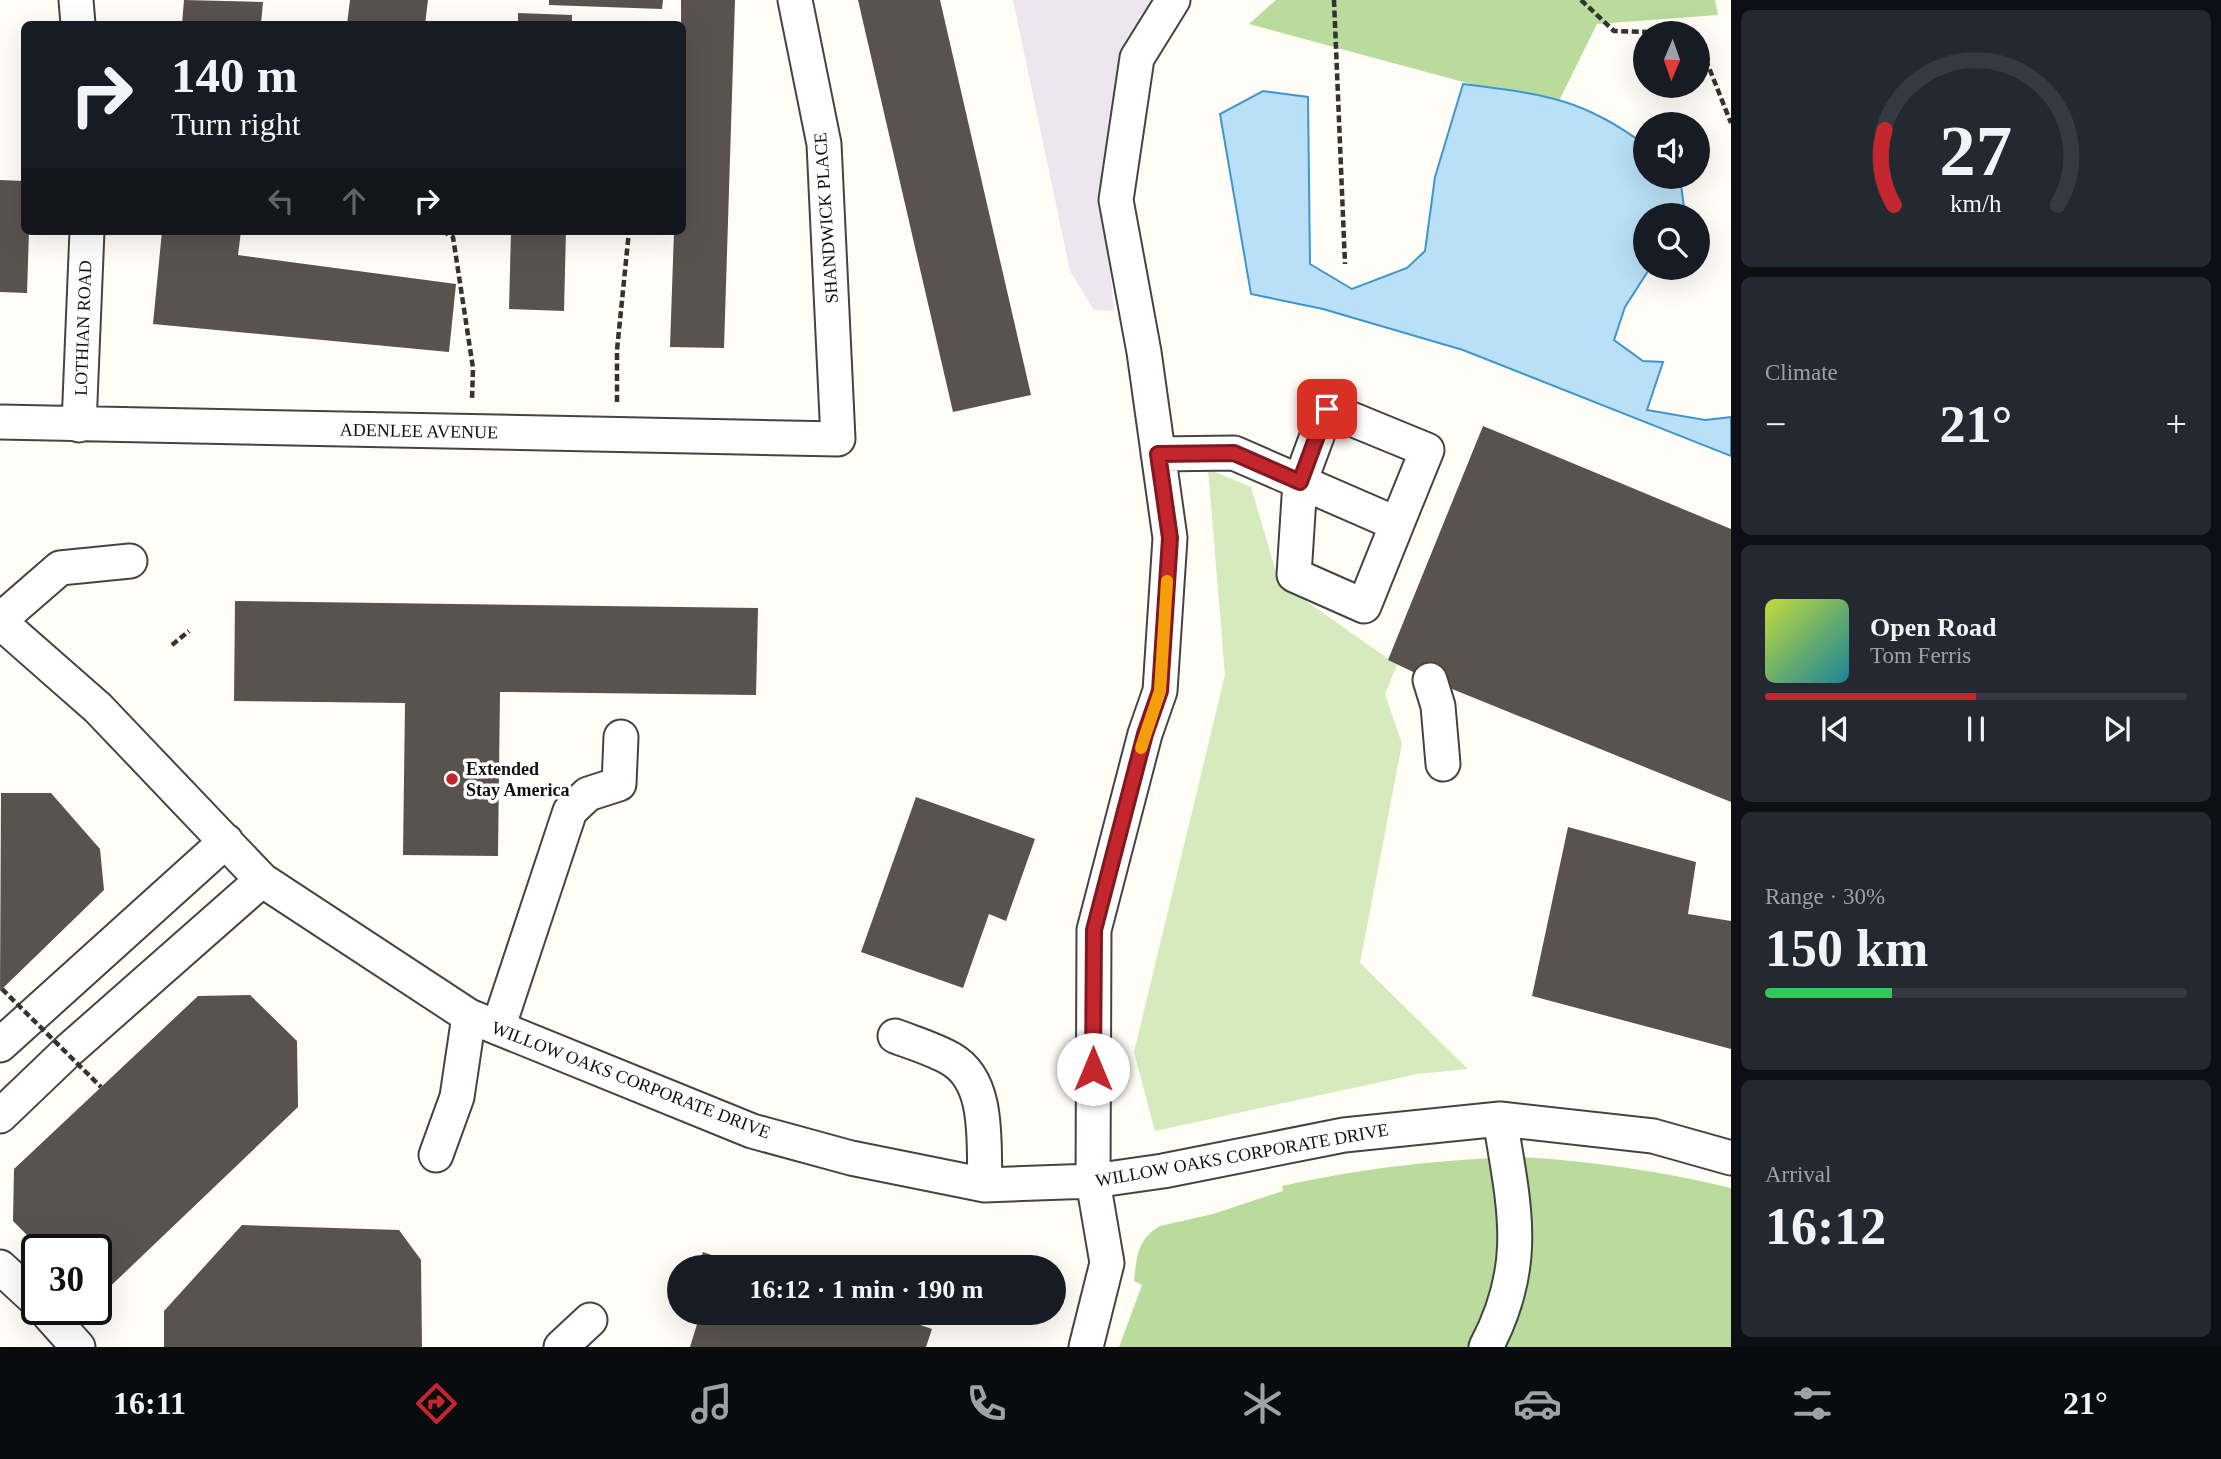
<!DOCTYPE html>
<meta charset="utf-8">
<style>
body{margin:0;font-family:"Times New Roman",serif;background:#242831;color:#f1f3f6;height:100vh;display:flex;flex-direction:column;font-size:26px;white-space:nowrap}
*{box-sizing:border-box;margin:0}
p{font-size:23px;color:#9ea1a6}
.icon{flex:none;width:38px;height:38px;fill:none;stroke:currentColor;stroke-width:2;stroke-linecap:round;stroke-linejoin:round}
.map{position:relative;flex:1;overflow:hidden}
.side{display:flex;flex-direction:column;gap:10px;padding:10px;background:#0d0f14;width:490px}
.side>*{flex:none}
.banner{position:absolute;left:21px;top:21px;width:665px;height:214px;border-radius:10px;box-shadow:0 7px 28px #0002;background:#171b24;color:#f1f3f6;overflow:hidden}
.needle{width:46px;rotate:182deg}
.fabs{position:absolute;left:1633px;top:21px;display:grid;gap:14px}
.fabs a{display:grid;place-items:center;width:77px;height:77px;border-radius:50%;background:#171b24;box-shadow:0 7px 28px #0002;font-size:35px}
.speed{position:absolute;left:21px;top:1234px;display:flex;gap:14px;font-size:35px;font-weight:700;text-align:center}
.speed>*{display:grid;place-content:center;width:91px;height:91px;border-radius:50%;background:#171b24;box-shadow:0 7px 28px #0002;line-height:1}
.speed .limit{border:4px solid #111;border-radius:10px;background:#fff;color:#111}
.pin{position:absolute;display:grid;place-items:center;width:60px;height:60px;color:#fff;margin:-30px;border-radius:14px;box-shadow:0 4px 10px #0006}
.me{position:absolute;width:77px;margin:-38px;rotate:0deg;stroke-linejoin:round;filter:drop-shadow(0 0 5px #0008)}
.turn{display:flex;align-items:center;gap:24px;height:147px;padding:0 35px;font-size:32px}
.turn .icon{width:91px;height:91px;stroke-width:2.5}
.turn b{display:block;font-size:49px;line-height:60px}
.lanes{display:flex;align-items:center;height:66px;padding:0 35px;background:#0003;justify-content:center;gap:35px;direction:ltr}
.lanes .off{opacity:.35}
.big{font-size:52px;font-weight:700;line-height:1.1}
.side .tile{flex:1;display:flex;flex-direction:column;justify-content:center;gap:10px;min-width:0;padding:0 24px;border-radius:10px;background:#242831}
.side .dial{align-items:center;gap:0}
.dial svg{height:182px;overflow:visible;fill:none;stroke:#363941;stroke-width:7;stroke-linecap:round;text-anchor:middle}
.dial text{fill:#f1f3f6;stroke:none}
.song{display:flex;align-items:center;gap:21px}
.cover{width:84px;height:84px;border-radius:10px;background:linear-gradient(135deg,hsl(70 70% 55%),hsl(190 70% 35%))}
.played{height:7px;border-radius:4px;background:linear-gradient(90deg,#c4262e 50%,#363941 50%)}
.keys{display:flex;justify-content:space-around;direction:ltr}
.heat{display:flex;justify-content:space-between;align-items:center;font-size:38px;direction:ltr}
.charge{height:10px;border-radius:5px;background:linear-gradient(90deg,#34c759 30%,#363941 0)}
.trip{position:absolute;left:667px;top:1255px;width:399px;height:70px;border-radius:35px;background:#171b24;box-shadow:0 7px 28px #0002;font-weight:700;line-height:70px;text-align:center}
.menu{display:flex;height:112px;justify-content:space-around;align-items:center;background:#090b0e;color:#9ea1a6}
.menu .icon{width:49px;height:49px}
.menu .selected{color:#c4262e}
.menu b{font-size:32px;color:#f1f3f6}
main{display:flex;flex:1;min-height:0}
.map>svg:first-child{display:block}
.industrial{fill:#eee6ef}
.green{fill:#d5ebbd}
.forest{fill:#b9dc9c}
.water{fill:#b9e0f7;stroke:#3f96cf;stroke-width:2}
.building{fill:#5a524d}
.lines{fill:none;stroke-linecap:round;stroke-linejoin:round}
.minor-casing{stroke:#444;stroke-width:37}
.path{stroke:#333;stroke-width:4.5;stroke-dasharray:7 3.5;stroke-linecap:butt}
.minor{stroke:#fff;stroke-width:33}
.path-bridge{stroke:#333;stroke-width:4.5;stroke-dasharray:7 3.5;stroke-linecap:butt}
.route-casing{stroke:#7f191e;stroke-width:18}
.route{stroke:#c4262e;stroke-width:12}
.slow{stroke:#f59e0b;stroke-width:12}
.poi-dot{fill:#c4262e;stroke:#fff;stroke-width:2.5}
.labels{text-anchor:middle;stroke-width:7;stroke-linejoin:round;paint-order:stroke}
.street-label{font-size:18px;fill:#111;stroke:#fff}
.poi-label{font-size:18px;font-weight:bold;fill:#111;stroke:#fff;text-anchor:start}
</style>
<main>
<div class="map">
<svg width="1731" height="1347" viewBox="0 0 1731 1347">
<rect width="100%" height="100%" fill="#fffdf5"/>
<path class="industrial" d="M1013,0h138l-31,70 -19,109 13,132 -20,-1 -24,-39z"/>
<path class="green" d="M1208,469l43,18 28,95 118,83 -12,29 17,50 -42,219 108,106 -51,5 -262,57 -21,-79 91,-377z"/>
<path class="forest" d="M1276,0h439l3,15 -121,9 -41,83 -307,-83z
M1518,1157c73,4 142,14 213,31v159h-612l23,-62 -8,-4c3,-24 3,-42 26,-55l53,-12 70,-23 -1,-5c80,-18 154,-26 236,-29z"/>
<path class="water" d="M1463,84c77,10 118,13 182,61v32h35l5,38h-40v53h5l-25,39 -11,33 29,21 20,1 -16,48 58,10 26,-3v39l-268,-106 -140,-41 -72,-15 -31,-180 43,-23 45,6 2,167 42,25 55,-21 18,-17 10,-74z"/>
<path class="building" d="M184,0l79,2 -2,22h-79z
M350,0h78l-3,24h-78z
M549,0h114l-1,9 -113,-4z
M681,0h54l-11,348 -54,-1 4,-116h8z
M858,0h82l91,395 -78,17z
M518,13l54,2v9h-54z
M0,180l24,1v50h5l-2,62 -27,-1z
M162,231h79l-3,24 218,29 -7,68 -296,-28z
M511,231h55l-2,80 -55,-2z
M1483,426l248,103v273l-301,-122 -42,-20z
M235,601l523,7 -2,87 -256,-3 -2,164 -95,-1 2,-152 -171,-2z
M1,793h50l49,56 4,41 -104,101z
M916,797l119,42 -29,82 -17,-7 -26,74 -102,-36z
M1568,827l128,35 -8,52 43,7v128l-199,-53z
M250,995l47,46 1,66 -202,193v-50h-54l-29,-29 1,-52 184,-173z
M242,1225l157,5 22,30 1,87h-258v-36z
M703,1252l43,15h-48z
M683,1312h199l50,17 -6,18h-236l8,-26 -16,-5z"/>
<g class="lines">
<defs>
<path id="minor" d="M76,0l2,24
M0,422l838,17 -14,-295 -29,-144
M79,425l8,-194
M1158,454l76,-1 163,71 -33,82 -70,-31 6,-93 27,-73 100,41 -30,74
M0,620l60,-52 70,-7
M0,622l98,86 164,172 207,136 283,115 99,27 134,27 108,-4 70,-10 181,-36 156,-16 153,17 78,22
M1430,680l8,26 5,58
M498,1028l72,-217 18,-17 31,-10 2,-47
M895,1036c18,7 39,13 56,23 40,23 32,86 34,126
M0,1045l226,-204
M0,1116l69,-66 193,-170
M436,1155l21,-58 12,-81
M0,1267l37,34
M44,1309l34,38
M561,1347l29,-27
M1086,1347l21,-84 -14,-82 1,-251 51,-196 15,-43 10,-153 -26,-186 -28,-152 21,-142 36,-58
M1486,1347c44,-83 28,-140 14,-228"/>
</defs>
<use href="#minor" class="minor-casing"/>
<path class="path" d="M1334,0l11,264
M1581,0l33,31 68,2
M1698,40l33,83
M442,231l11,6 20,131 -1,32
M617,402v-52l12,-119
M172,645l17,-14"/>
<use href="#minor" class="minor"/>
<path class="path-bridge" d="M2,989l99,98"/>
</g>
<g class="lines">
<defs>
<path id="route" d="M1093,1069l1,-139 51,-196 15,-43 10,-153 -12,-84 76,-1 66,29 27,-73"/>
</defs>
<use href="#route" class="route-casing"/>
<use href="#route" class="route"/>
<path class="slow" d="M1141,748l19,-57 7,-110"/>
</g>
<circle class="poi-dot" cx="452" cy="779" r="7"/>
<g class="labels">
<g class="street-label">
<text transform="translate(826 218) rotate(-94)" y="6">SHANDWICK PLACE</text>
<text transform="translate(83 328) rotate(-88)" y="6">LOTHIAN ROAD</text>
<text transform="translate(419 431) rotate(1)" y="6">ADENLEE AVENUE</text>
<text transform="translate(631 1080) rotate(21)" y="6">WILLOW OAKS CORPORATE DRIVE</text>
<text transform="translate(1242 1155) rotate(-10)" y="6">WILLOW OAKS CORPORATE DRIVE</text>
</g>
<g class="poi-label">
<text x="466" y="775">Extended<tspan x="466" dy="21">Stay America</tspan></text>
</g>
</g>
</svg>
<div class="fabs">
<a><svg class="needle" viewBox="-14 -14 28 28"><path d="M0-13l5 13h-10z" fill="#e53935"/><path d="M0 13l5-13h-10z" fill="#9ea1a6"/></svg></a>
<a><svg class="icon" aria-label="sound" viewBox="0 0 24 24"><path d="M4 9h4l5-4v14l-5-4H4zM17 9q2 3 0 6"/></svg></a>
<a><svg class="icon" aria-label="search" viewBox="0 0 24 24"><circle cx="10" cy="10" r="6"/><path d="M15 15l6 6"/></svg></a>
</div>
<div class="speed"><div class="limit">30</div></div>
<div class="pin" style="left:1327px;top:409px;background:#d93025"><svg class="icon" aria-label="arrive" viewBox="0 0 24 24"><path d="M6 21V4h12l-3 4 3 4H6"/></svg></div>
<svg class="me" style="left:1093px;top:1069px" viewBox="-20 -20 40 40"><circle r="19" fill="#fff"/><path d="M0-13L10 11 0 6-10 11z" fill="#c4262e"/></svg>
<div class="trip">16:12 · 1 min · 190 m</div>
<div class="banner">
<div class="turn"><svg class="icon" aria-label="right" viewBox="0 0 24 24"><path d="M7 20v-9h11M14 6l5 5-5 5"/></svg><div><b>140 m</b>Turn right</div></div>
<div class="lanes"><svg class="icon off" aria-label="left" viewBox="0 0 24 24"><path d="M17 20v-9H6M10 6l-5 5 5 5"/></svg><svg class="icon off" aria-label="ahead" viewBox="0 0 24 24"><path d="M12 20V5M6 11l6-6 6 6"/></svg><svg class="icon" aria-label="right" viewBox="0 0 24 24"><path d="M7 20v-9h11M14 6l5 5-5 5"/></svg></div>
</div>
</div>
<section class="side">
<div class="tile dial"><svg viewBox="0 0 100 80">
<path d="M14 69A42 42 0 1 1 86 69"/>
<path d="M14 69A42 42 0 0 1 10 36" stroke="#c4262e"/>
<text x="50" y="56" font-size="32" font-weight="700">27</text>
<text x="50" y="72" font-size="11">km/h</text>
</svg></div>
<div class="tile"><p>Climate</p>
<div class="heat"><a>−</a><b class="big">21°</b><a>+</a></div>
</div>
<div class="tile">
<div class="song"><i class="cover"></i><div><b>Open Road</b><p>Tom Ferris</p></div></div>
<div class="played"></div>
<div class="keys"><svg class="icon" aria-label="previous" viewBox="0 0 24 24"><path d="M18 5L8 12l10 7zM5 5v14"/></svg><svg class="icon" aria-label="pause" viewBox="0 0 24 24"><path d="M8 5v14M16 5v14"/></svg><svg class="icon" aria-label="next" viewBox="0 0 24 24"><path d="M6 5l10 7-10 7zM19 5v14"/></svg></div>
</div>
<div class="tile"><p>Range · 30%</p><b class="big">150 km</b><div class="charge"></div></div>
<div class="tile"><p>Arrival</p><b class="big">16:12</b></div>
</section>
</main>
<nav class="menu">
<b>16:11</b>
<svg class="icon selected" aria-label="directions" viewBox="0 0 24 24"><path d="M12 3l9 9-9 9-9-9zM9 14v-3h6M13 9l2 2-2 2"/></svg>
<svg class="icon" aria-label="music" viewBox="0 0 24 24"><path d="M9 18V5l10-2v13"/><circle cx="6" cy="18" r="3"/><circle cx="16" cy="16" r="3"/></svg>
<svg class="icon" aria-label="phone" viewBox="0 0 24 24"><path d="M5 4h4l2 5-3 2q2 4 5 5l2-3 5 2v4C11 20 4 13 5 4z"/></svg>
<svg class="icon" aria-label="climate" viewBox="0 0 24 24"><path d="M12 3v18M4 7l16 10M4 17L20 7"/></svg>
<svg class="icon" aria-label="car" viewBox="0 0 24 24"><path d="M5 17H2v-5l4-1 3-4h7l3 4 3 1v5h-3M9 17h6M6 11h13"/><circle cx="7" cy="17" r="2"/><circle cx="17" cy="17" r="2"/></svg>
<svg class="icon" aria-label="filters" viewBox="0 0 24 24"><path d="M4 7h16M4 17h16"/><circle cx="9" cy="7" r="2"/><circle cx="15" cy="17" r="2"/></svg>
<b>21°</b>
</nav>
